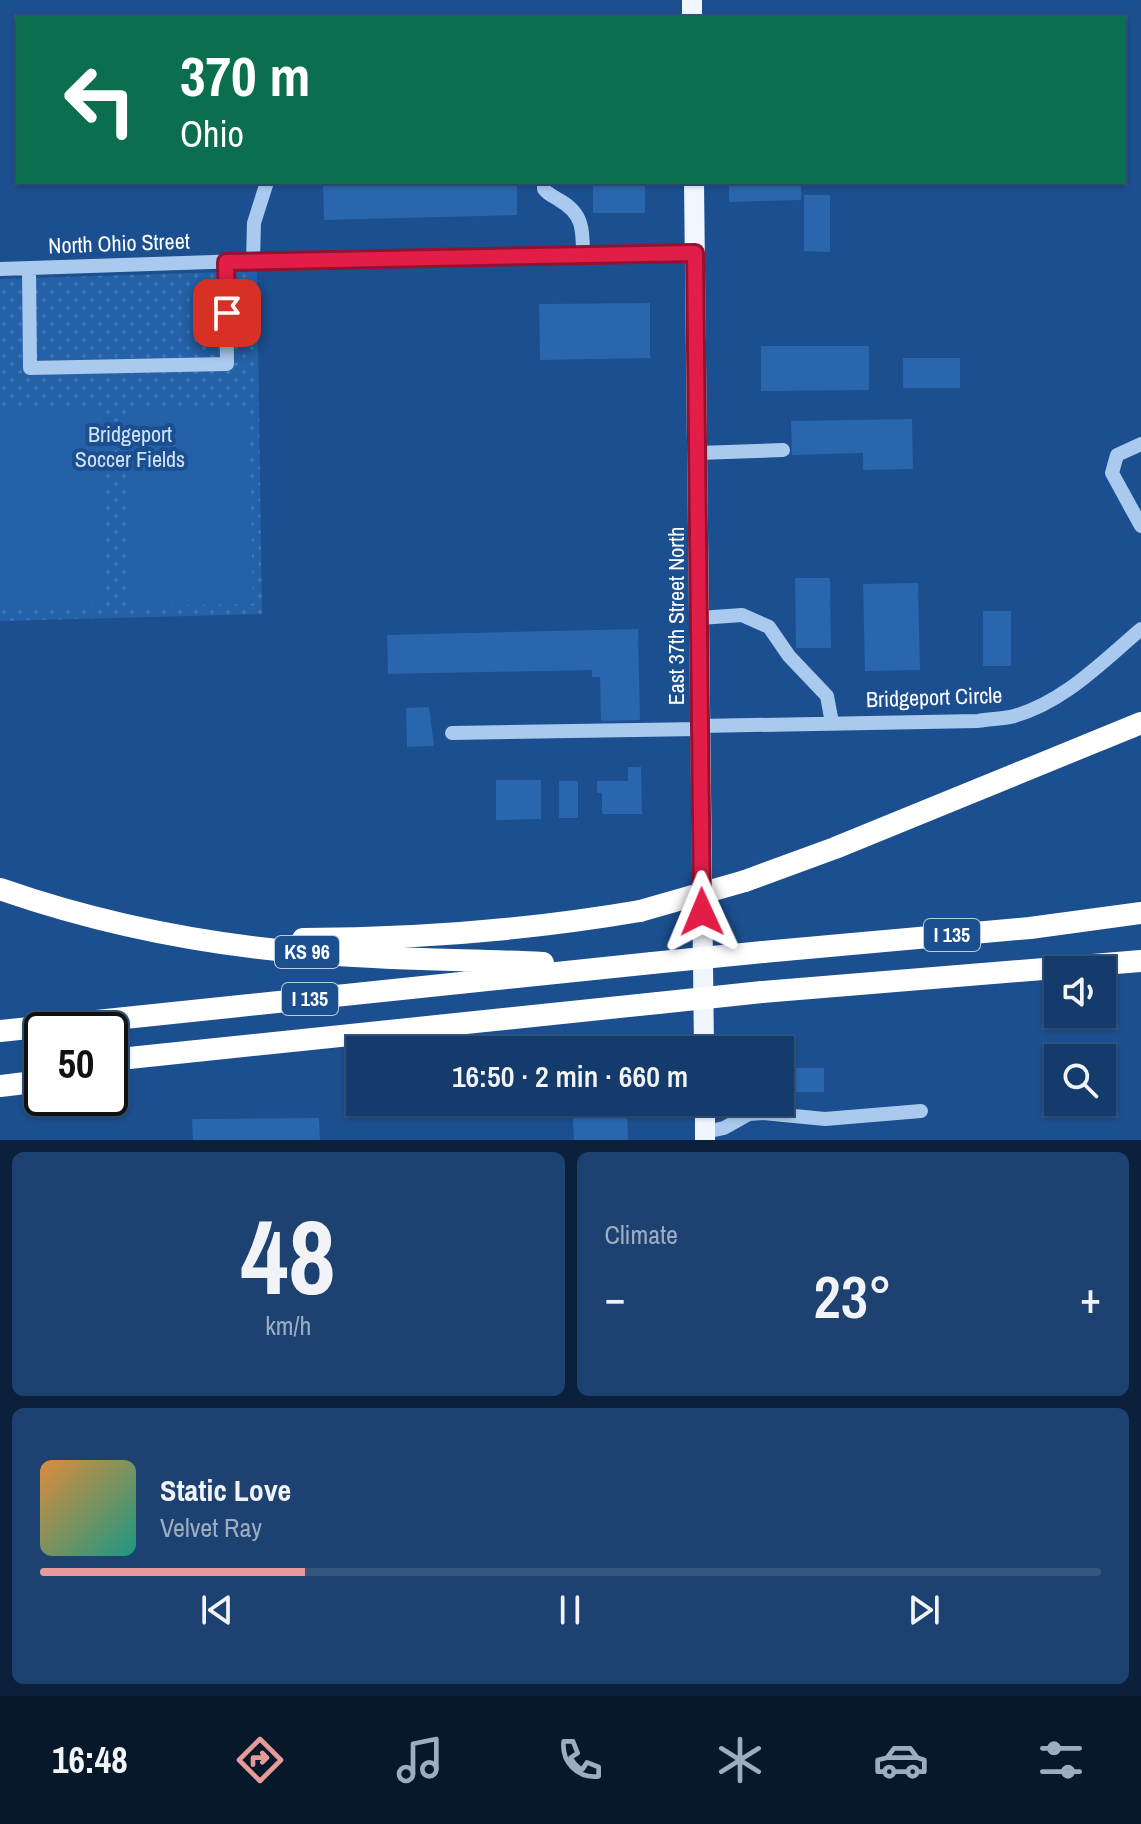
<!DOCTYPE html>
<meta charset="utf-8">
<style>
body{margin:0;font-family:"Archivo Narrow",sans-serif;background:#1d4271;color:#f1f3f6;height:100vh;display:flex;flex-direction:column;font-size:30px;white-space:nowrap}
*{box-sizing:border-box;margin:0}
p{font-size:26px;color:#9dadc1}
.icon{flex:none;width:44px;height:44px;fill:none;stroke:currentColor;stroke-width:2;stroke-linecap:round;stroke-linejoin:round}
.map{position:relative;height:1140px;overflow:hidden}
.details{display:flex;flex-direction:column;gap:12px;padding:12px;background:#0b203b;flex:1}
.details>*{flex:none}
.guide{position:absolute;left:16px;top:16px;width:1110px;height:168px;border-radius:0px;box-shadow:0 2px 6px #0004,0 0 0 2px #33557e;background:#0b6e4f;color:#fff;overflow:hidden}
.controls{position:absolute;left:1044px;top:956px;display:grid;gap:16px}
.controls a{display:grid;place-items:center;width:72px;height:72px;border-radius:0px;background:#143b6b;box-shadow:0 2px 6px #0004,0 0 0 2px #33557e;font-size:40px}
.speed{position:absolute;left:24px;top:1012px;display:flex;gap:16px;font-size:40px;font-weight:700;text-align:center}
.speed>*{display:grid;place-content:center;width:104px;height:104px;border-radius:50%;background:#143b6b;box-shadow:0 2px 6px #0004,0 0 0 2px #33557e;line-height:1}
.speed .limit{border:4px solid #111;border-radius:12px;background:#fff;color:#111}
.pin{position:absolute;display:grid;place-items:center;width:68px;height:68px;color:#fff;margin:-34px;border-radius:16px;box-shadow:0 4px 12px #0006}
.me{position:absolute;width:88px;margin:-44px;rotate:359deg;stroke-linejoin:round;filter:drop-shadow(0 0 6px #0008)}
.turn{display:flex;align-items:center;gap:28px;height:168px;padding:0 32px;font-size:36px}
.turn .icon{width:104px;height:104px;stroke-width:2.5}
.turn b{display:block;font-size:56px;line-height:68px}
.big{font-size:60px;font-weight:600;line-height:1.1}
.details .tile{flex:1;display:flex;flex-direction:column;justify-content:center;gap:12px;min-width:0;padding:0 28px;border-radius:12px;background:#1d4271}
.details .dial{align-items:center;gap:0}
.dial b{font-size:104px;line-height:1}
.song{display:flex;align-items:center;gap:24px}
.cover{width:96px;height:96px;border-radius:12px;background:linear-gradient(135deg,hsl(30 70% 55%),hsl(170 70% 35%))}
.played{height:8px;border-radius:4px;background:linear-gradient(90deg,#e69b98 25%,#33557e 25%)}
.keys{display:flex;justify-content:space-around;direction:ltr}
.heat{display:flex;justify-content:space-between;align-items:center;font-size:44px;direction:ltr}
.details .tiles{flex:1;display:grid;gap:12px;grid-template-columns:1fr 1fr}
.tile:last-child{grid-column:span 2}
.trip{position:absolute;left:346px;top:1036px;width:448px;height:80px;border-radius:0px;background:#143b6b;box-shadow:0 2px 6px #0004,0 0 0 2px #33557e;font-weight:600;line-height:80px;text-align:center}
.dock{display:flex;height:128px;justify-content:space-around;align-items:center;background:#08182b;color:#9dadc1}
.dock .icon{width:56px;height:56px}
.dock .current{color:#e69b98}
.dock b{font-size:36px;color:#f1f3f6}
.map>svg:first-child{display:block}
.green{fill:url(#green-dots)}
.pitch{fill:#2461a8}
.building{fill:#2a66ad}
.lines{fill:none;stroke-linecap:round;stroke-linejoin:round}
.minor{stroke:#a9c9ee;stroke-width:14}
.major{stroke:#f0f6ff;stroke-width:20}
.highway{stroke:#fff;stroke-width:22}
.highway-bridge{stroke:#fff;stroke-width:22}
.route-casing{stroke:#92132f;stroke-width:20}
.route{stroke:#e11d48;stroke-width:14}
.labels{text-anchor:middle;stroke-width:8;stroke-linejoin:round;paint-order:stroke}
.shield{fill:#1b4f8f;stroke:#bbcadd;stroke-width:2}
.shield-label{font-size:20px;font-weight:bold;fill:#fff}
.street-label{font-size:22px;fill:#fff;stroke:#1b4f8f}
.park-label{font-size:22px;fill:#cfe3fa;stroke:#1b4f8f}
</style>
<div class="map">
<svg width="1141" height="1140" viewBox="0 0 1141 1140">
<defs>
<pattern id="green-dots" width="8" height="8" patternUnits="userSpaceOnUse" patternTransform="scale(2)"><rect width="8" height="8" fill="#2461a8"/><path d="M2 2h.1M6 6h.1" fill="none" stroke="#4579b5" stroke-width="1.8" stroke-linecap="round"/></pattern>
</defs>
<rect width="100%" height="100%" fill="#1b4f8f"/>
<path class="green" d="M257,271l5,343 -262,7v-342z"/>
<path class="pitch" d="M249,407l4,197 -123,2 -3,-197z
M102,408l4,197 -106,2v-197z"/>
<path class="building" d="M323,182h194v33l-193,5z
M593,182h52v31h-52z
M729,182h72v18l-72,2z
M804,195h26v57l-26,-1z
M650,303v55l-110,2 -1,-56z
M761,346h108v44l-108,1z
M903,358h57v30h-57z
M912,419l1,50 -50,1v-17l-71,2 -1,-34z
M795,578h35l1,70h-35z
M918,583l2,87 -55,1 -2,-87z
M983,611h28v55h-28z
M638,629l2,91 -39,1 -1,-44h-8v-7l-204,4 -1,-39z
M429,707l5,39 -27,1 -1,-39z
M628,767h13l1,47h-40v-21h-5v-12h31z
M496,780h45v39l-45,1z
M559,781h19v37h-19z
M780,1068h44v24h-44z
M572,1102h55l1,38h-54z
M319,1118l1,22h-127l-1,-21z"/>
<g class="lines">
<path class="minor" d="M544,182v7c5,6 9,7 15,11 24,13 24,30 24,54
M253,261l1,-38 13,-41
M29,268l1,100 197,-4 -1,-102
M0,269l336,-11 359,-5
M1141,444l-24,11 -5,18 29,53
M698,453l85,-3
M700,618l42,-3 27,12 20,29 38,40 5,27
M700,726l278,-5c10,-2 21,-2 32,-4 51,-12 92,-55 131,-88
M452,733l248,-4
M705,1132l19,-4 25,-14 14,-1 62,6 96,-8"/>
<path class="major" d="M692,0v18
M694,182l10,868
M705,1102v38"/>
<path class="highway" d="M745,881l90,-33 306,-125
M0,889c112,39 235,61 354,67 63,4 126,4 189,7
M303,939c114,0 225,-9 337,-28
M763,952l267,-24 111,-15
M762,992l379,-31
M0,1031l652,-68
M110,1060l548,-57
M0,1086l42,-5"/>
<path class="highway-bridge" d="M640,911l105,-30
M652,963l111,-11
M658,1003l104,-11"/>
</g>
<g class="lines">
<defs>
<path id="route" d="M227,313l-1,-51 469,-9 7,659"/>
</defs>
<use href="#route" class="route-casing"/>
<use href="#route" class="route"/>
</g>
<g class="labels">
<g class="shield">
<rect x="924" y="919" width="56" height="32" rx="6"/>
<rect x="275" y="936" width="64" height="32" rx="6"/>
<rect x="282" y="983" width="56" height="32" rx="6"/>
</g>
<g class="shield-label">
<text x="952" y="942">I 135</text>
<text x="307" y="959">KS 96</text>
<text x="310" y="1006">I 135</text>
</g>
<g class="street-label">
<text transform="translate(119 243) rotate(-2)" y="8">North Ohio Street</text>
<text transform="translate(676 616) rotate(-90)" y="8">East 37th Street North</text>
<text transform="translate(934 697) rotate(-2)" y="8">Bridgeport Circle</text>
</g>
<g class="park-label">
<text x="130" y="442">Bridgeport<tspan x="130" dy="25">Soccer Fields</tspan></text>
</g>
</g>
</svg>
<div class="controls">
<a><svg class="icon" aria-label="sound" viewBox="0 0 24 24"><path d="M4 9h4l5-4v14l-5-4H4zM17 9q2 3 0 6"/></svg></a>
<a><svg class="icon" aria-label="search" viewBox="0 0 24 24"><circle cx="10" cy="10" r="6"/><path d="M15 15l6 6"/></svg></a>
</div>
<div class="speed"><div class="limit">50</div></div>
<div class="pin" style="left:227px;top:313px;background:#d93025"><svg class="icon" aria-label="arrive" viewBox="0 0 24 24"><path d="M6 21V4h12l-3 4 3 4H6"/></svg></div>
<svg class="me" style="left:702px;top:912px" viewBox="-20 -20 40 40"><path d="M0-17L14 15 0 8-14 15z" fill="#e11d48" stroke="#fff" stroke-width="4"/></svg>
<div class="trip">16:50 · 2 min · 660 m</div>
<div class="guide">
<div class="turn"><svg class="icon" aria-label="left" viewBox="0 0 24 24"><path d="M17 20v-9H6M10 6l-5 5 5 5"/></svg><div><b>370 m</b>Ohio</div></div>
</div>
</div>
<section class="details">
<div class="tiles">
<div class="tile dial"><b>48</b><p>km/h</p></div>
<div class="tile"><p>Climate</p>
<div class="heat"><a>−</a><b class="big">23°</b><a>+</a></div>
</div>
<div class="tile">
<div class="song"><i class="cover"></i><div><b>Static Love</b><p>Velvet Ray</p></div></div>
<div class="played"></div>
<div class="keys"><svg class="icon" aria-label="previous" viewBox="0 0 24 24"><path d="M18 5L8 12l10 7zM5 5v14"/></svg><svg class="icon" aria-label="pause" viewBox="0 0 24 24"><path d="M8 5v14M16 5v14"/></svg><svg class="icon" aria-label="next" viewBox="0 0 24 24"><path d="M6 5l10 7-10 7zM19 5v14"/></svg></div>
</div>
</div>
</section>
<nav class="dock">
<b>16:48</b>
<svg class="icon current" aria-label="directions" viewBox="0 0 24 24"><path d="M12 3l9 9-9 9-9-9zM9 14v-3h6M13 9l2 2-2 2"/></svg>
<svg class="icon" aria-label="music" viewBox="0 0 24 24"><path d="M9 18V5l10-2v13"/><circle cx="6" cy="18" r="3"/><circle cx="16" cy="16" r="3"/></svg>
<svg class="icon" aria-label="phone" viewBox="0 0 24 24"><path d="M5 4h4l2 5-3 2q2 4 5 5l2-3 5 2v4C11 20 4 13 5 4z"/></svg>
<svg class="icon" aria-label="climate" viewBox="0 0 24 24"><path d="M12 3v18M4 7l16 10M4 17L20 7"/></svg>
<svg class="icon" aria-label="car" viewBox="0 0 24 24"><path d="M5 17H2v-5l4-1 3-4h7l3 4 3 1v5h-3M9 17h6M6 11h13"/><circle cx="7" cy="17" r="2"/><circle cx="17" cy="17" r="2"/></svg>
<svg class="icon" aria-label="filters" viewBox="0 0 24 24"><path d="M4 7h16M4 17h16"/><circle cx="9" cy="7" r="2"/><circle cx="15" cy="17" r="2"/></svg>
</nav>
